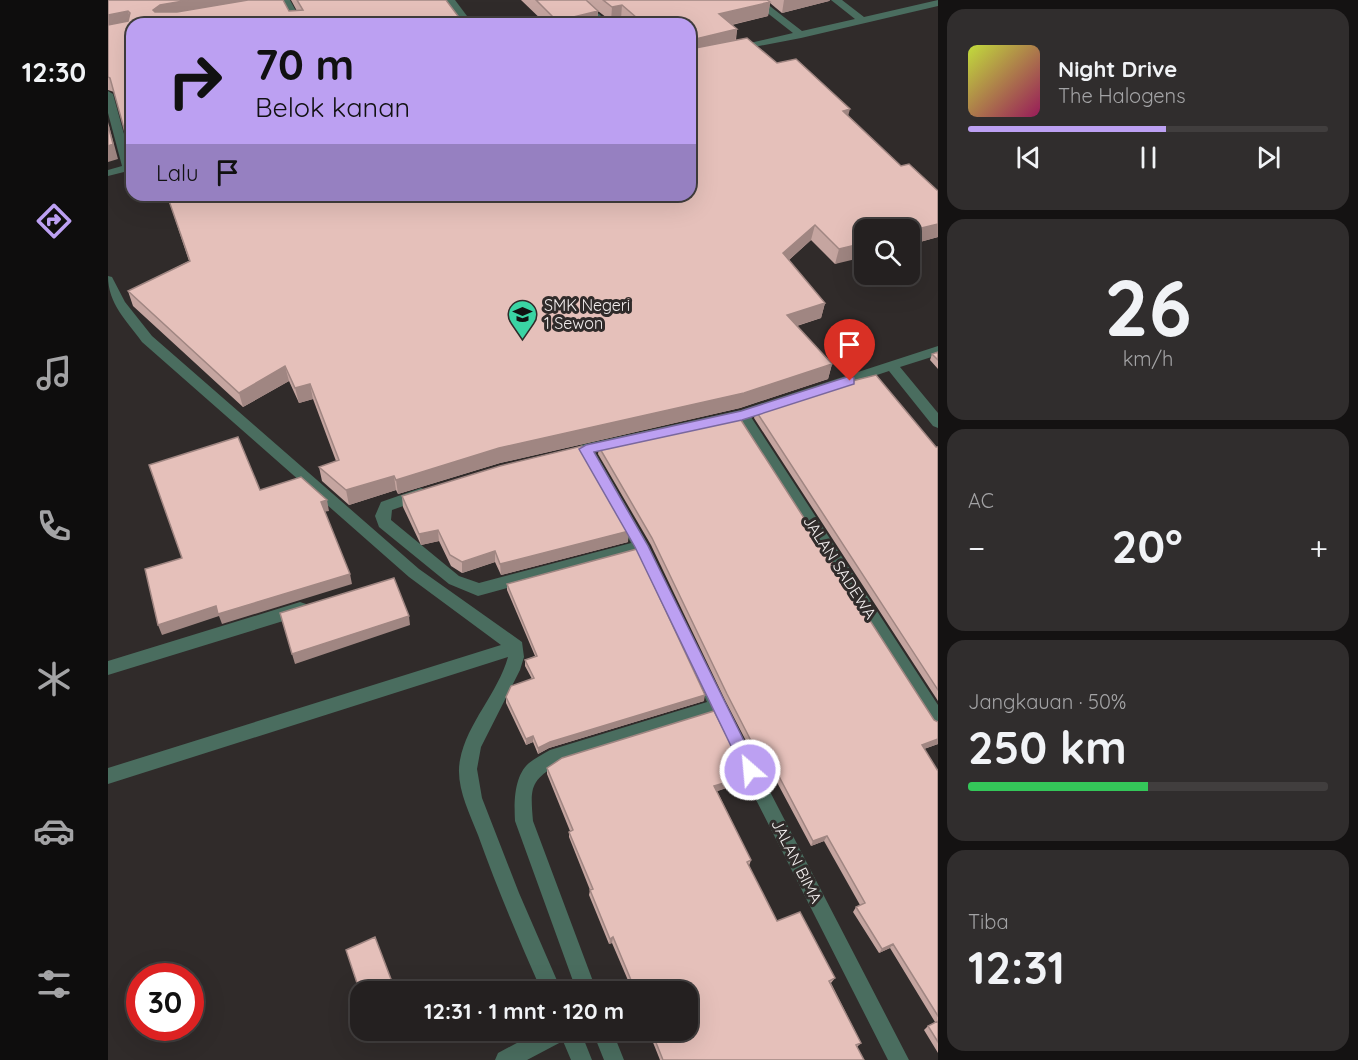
<!DOCTYPE html>
<html lang="id">
<meta charset="utf-8">
<style>
body{margin:0;font-family:Quicksand,sans-serif;background:#302d2d;color:#f1f3f6;height:100vh;display:flex;flex-direction:column;font-size:22px;white-space:nowrap}
*{box-sizing:border-box;margin:0}
p{font-size:20px;color:#a3a3a5}
.icon{flex:none;width:33px;height:33px;fill:none;stroke:currentColor;stroke-width:2;stroke-linecap:round;stroke-linejoin:round}
.map{position:relative;flex:1;overflow:hidden}
.sheet{display:flex;flex-direction:column;gap:9px;padding:9px;background:#141212;width:420px}
.sheet>*{flex:none}
.guide{position:absolute;left:18px;top:18px;width:570px;height:183px;border-radius:18px;box-shadow:0 6px 24px #0002,0 0 0 2px #413e3e;background:#bca0f2;color:#111;overflow:hidden}
.fabs{position:absolute;left:746px;top:219px;display:grid;gap:12px}
.fabs a{display:grid;place-items:center;width:66px;height:66px;border-radius:12px;background:#242020;box-shadow:0 6px 24px #0002,0 0 0 2px #413e3e;font-size:30px}
.speed{position:absolute;left:18px;top:963px;display:flex;gap:12px;font-size:30px;font-weight:700;text-align:center}
.speed>*{display:grid;place-content:center;width:78px;height:78px;border-radius:50%;background:#242020;box-shadow:0 6px 24px #0002,0 0 0 2px #413e3e;line-height:1}
.speed .limit{border:9px solid #d22;background:#fff;color:#111}
.pin{position:absolute;display:grid;place-items:center;width:51px;height:51px;color:#fff;margin:-62px -26px;border-radius:50% 50% 50% 0;rotate:-45deg;box-shadow:0 0 6px #0007}
.pin .icon{rotate:45deg}
.me{position:absolute;width:66px;margin:-33px;rotate:333deg;stroke-linejoin:round;filter:drop-shadow(0 0 4px #0008)}
.turn{display:flex;align-items:center;gap:21px;height:126px;padding:0 30px;font-size:27px}
.turn .icon{width:78px;height:78px;stroke-width:2.5}
.turn b{display:block;font-size:42px;line-height:51px}
.then{display:flex;align-items:center;height:57px;padding:0 30px;background:#0003;gap:12px;font-size:22px}
.big{font-size:45px;font-weight:800;line-height:1.1}
.sheet .widget{flex:1;display:flex;flex-direction:column;justify-content:center;gap:9px;min-width:0;padding:0 21px;border-radius:18px;background:#302d2d}
.sheet .dial{align-items:center;gap:0}
.dial b{font-size:78px;line-height:1}
.song{display:flex;align-items:center;gap:18px}
.cover{width:72px;height:72px;border-radius:9px;background:linear-gradient(135deg,hsl(70 70% 55%),hsl(330 70% 35%))}
.played{height:6px;border-radius:3px;background:linear-gradient(90deg,#bca0f2 55%,#413e3e 55%)}
.keys{display:flex;justify-content:space-around;direction:ltr}
.heat{display:flex;justify-content:space-between;align-items:center;font-size:33px;direction:ltr}
.charge{height:9px;border-radius:4px;background:linear-gradient(90deg,#34c759 50%,#413e3e 0)}
.trip{position:absolute;left:242px;top:981px;width:348px;height:60px;border-radius:18px;background:#242020;box-shadow:0 6px 24px #0002,0 0 0 2px #413e3e;font-weight:800;line-height:60px;text-align:center}
main{display:flex;flex:1;min-height:0}
.tabs{display:flex;flex-direction:column;width:108px;justify-content:space-around;align-items:center;background:#0e0d0d;color:#a3a3a5}
.tabs .icon{width:42px;height:42px}
.tabs .on{color:#bca0f2}
.tabs b{font-size:27px;color:#f1f3f6}
.map>svg:first-child{display:block}
.lines{fill:none;stroke-linecap:round;stroke-linejoin:round}
.street{fill:#4a6d5f;fill-rule:evenodd}
.wall{fill:#c5a5a0}
.shaded-wall{fill:#a08682}
.building{fill:#e5c0ba;stroke:#a08682;stroke-width:1.5}
.route{fill:#bca0f2;stroke:#7a689d;stroke-width:1.5}
.labels{text-anchor:middle;stroke-width:6;stroke-linejoin:round;paint-order:stroke}
.poi-label{font-size:16px;fill:#f1eded;stroke:#302b2a;text-anchor:start}
.street-label{font-size:16px;fill:#f1eded;stroke:#302b2a}
</style>
<main>
<nav class="tabs">
<b>12:30</b>
<svg class="icon on" aria-label="directions" viewBox="0 0 24 24"><path d="M12 3l9 9-9 9-9-9zM9 14v-3h6M13 9l2 2-2 2"/></svg>
<svg class="icon" aria-label="music" viewBox="0 0 24 24"><path d="M9 18V5l10-2v13"/><circle cx="6" cy="18" r="3"/><circle cx="16" cy="16" r="3"/></svg>
<svg class="icon" aria-label="phone" viewBox="0 0 24 24"><path d="M5 4h4l2 5-3 2q2 4 5 5l2-3 5 2v4C11 20 4 13 5 4z"/></svg>
<svg class="icon" aria-label="climate" viewBox="0 0 24 24"><path d="M12 3v18M4 7l16 10M4 17L20 7"/></svg>
<svg class="icon" aria-label="car" viewBox="0 0 24 24"><path d="M5 17H2v-5l4-1 3-4h7l3 4 3 1v5h-3M9 17h6M6 11h13"/><circle cx="7" cy="17" r="2"/><circle cx="17" cy="17" r="2"/></svg>
<svg class="icon" aria-label="filters" viewBox="0 0 24 24"><path d="M4 7h16M4 17h16"/><circle cx="9" cy="7" r="2"/><circle cx="15" cy="17" r="2"/></svg>
</nav>
<div class="map">
<svg width="830" height="1060" viewBox="0 0 830 1060">
<rect width="100%" height="100%" fill="#302b2a"/>
<g class="lines">
<path class="street" d="M172,0h10l13,24h-10z
M337,0h10l18,24h-10z
M463,0h11l29,24h-11z
M643,0h11l40,31 53,-12 -24,-19h11l22,17 74,-17v6l-137,32 -68,13v-4l60,-14z
M0,91l5,3 19,69v7l-24,6v-6l14,-4 -14,-53z
M47,195h24l-2,2 -25,5 -6,-3z
M0,276l4,1 13,25 27,34 267,233 103,73 2,15 -4,13 -39,77 -4,22 5,29 37,95 43,99h-20c-23,-52 -45,-104 -64,-157 -9,-23 -23,-50 -18,-75 7,-37 38,-67 48,-103l-400,127v-16l393,-123 -92,-68 -267,-235c-15,-21 -34,-38 -34,-66z
M830,346v9l-38,12 38,46v15l-5,-2 -44,-55 -138,46 187,288v23l-6,-3 -193,-304 -144,31 54,94 74,155 186,359h-21l-175,-345 -152,47c-31,19 -31,24 -28,59l64,171h-20l-62,-171c-1,-19 -1,-45 14,-58 6,-5 14,-9 21,-13l157,-48 -70,-149 -159,43 -29,-12 -70,-57 -4,-11 6,-14 40,-14 5,2 2,4 -2,4 -34,12 -1,10 68,56 20,7 152,-40 -52,-94 2,-4 160,-35z
M192,602l6,2 2,5 -2,5 -198,61v-14z
M433,1030h39l12,30h-21l-8,-19 -36,19h-32l3,-7z
M484,1030h20l12,30h-20z"/>
</g>
<path class="wall" d="M0,0l181,11h8l-6,-11h155l-314,24v131l-18,-63 -6,-2z
M413,0h309l-1,1 -47,12 -12,-10 -2,13 -36,9 5,4 -1,11 41,23 71,53 90,121 -29,8v-15l-74,34 -24,-24 -22,20 36,43 -4,15 -24,8 35,38 -4,15 -88,29 -240,55 -102,31 -2,-4 -47,15 -27,-24 -3,-14 17,-6 -23,-62 -14,4 -10,-22 -46,26 -110,-101 -5,-15 61,-30 -22,-66h523v-171h-63l-6,-5 -10,2 -13,-10 -1,13h-51z
M830,352v17l-8,-9 2,-6z
M648,411l180,36h2v254l-184,-283z
M491,447l335,273 4,2v22l-14,5 14,22v282l-14,-23 4,-4 7,-4 -45,-74 -11,5 -26,-41 3,-5 4,-2 -36,-64 -13,5 -39,-73 -8,3 -39,-76 -74,-155 -53,-91z
M294,496l226,46 -127,33 -6,-13 -33,11 -11,-7 -12,-25 -18,4 -18,-38z
M399,584l197,117 -155,47 -11,6 -5,-12 -7,3 -20,-42v-6l26,-18 -7,-13v-6l10,-4 -28,-66z
M439,768l200,8 -3,6 -27,9 34,69 -2,6 28,55 58,57 -4,5 30,60 -4,4 7,13h-204l-12,-30h39v-38h-54l-21,-49 -3,1 -20,-49 1,-5 -21,-53v-5l1,-1 -23,-57z"/>
<path class="shaded-wall" d="M81,0h87l-119,24 -4,-14 7,-5z
M676,0h46l-1,1 -47,12z
M662,2l-2,14 -51,12 2,-14z
M514,5l-1,14 -10,2 1,-14z
M20,11l4,14 -24,5v-15z
M490,11l-1,13h-40v-3z
M629,29l-2,14 -45,11 1,-14z
M742,109l-4,15 -3,-13z
M0,122l10,37 -10,3z
M24,142v13l-4,-12z
M830,224v13l-29,8v-14z
M707,225l-4,15 -31,28 3,-15z
M756,243v14l-29,7 4,-15z
M717,303l-4,15 -38,12 4,-15z
M724,364l-4,15 -88,29 -240,55 -102,31 -2,-14 103,-32z
M177,366l4,15 -46,26 -4,-14z
M202,384l3,15 -14,4 -4,-15z
M286,476l2,14 -47,15 -3,-15z
M219,500l2,11 -6,1 -2,-10z
M330,530l1,11 -18,4 -2,-11z
M521,531l-1,11 -127,33 -1,-11z
M387,551v11l-33,11v-11z
M242,574l2,10 -130,40 -3,-8 -57,19 -4,-10 58,-19z
M301,616l1,9 -115,39 -3,-10z
M597,695l-1,6 -155,47 -11,6v-6l12,-6z
M425,736v6l-7,3v-6z
M830,739v5l-20,7 4,-6z
M666,767l-2,6 -8,3 2,-6z
M639,776l-3,6 -32,11 2,-7z
M719,836l-3,5 -13,5 2,-5z
M505,937l-1,6 -3,1 1,-5z
M785,944l-3,4 -11,5 3,-4z
M276,1030h9l-18,10 -1,-4z"/>
<path class="building" d="M0,0h81l-29,5 -7,5 2,2h22l71,-12h35l6,11 14,-1 -6,-10h149l18,24h-332v118l-4,1 -18,-65 -2,-1v-52l20,-4 2,-8 -2,-2 -20,4z
M428,0h50l12,11 -41,10z
M495,0h164l3,2 -51,12 18,15 -46,11 -1,9 57,-11 30,25 19,-4 54,50 -7,2 58,55 8,-2 29,27v33l-29,7v-1h-45v13l-25,6 -24,-24 -32,28 42,50 -38,12 45,49 -88,29 -245,55 -103,32 -2,-4 -48,14 -27,-23 20,-7 -29,-76 -15,4 -10,-22 -46,27 -111,-102 62,-30 -23,-66h523v-128l2,-1 -2,-2v-40h-46l-22,-19 -10,2z
M0,125l5,19 -5,2z
M830,352v8l-6,-6z
M768,375l60,72h2v243l-182,-279 84,-27z
M631,417l195,303 4,2v17l-16,6 16,26v245l-45,-72 -11,5 -26,-42 9,-4 -38,-67 -14,5 -39,-74 -8,3 -39,-76 -75,-156 -53,-91z
M130,437l22,53 41,-13 26,23 -6,2 29,72 -132,40 -2,-8 -58,19 -13,-56 37,-11 -33,-93z
M474,446l47,85 -129,33 -5,-13 -33,11 -12,-7 -12,-25 -19,4 -17,-38 98,-30z
M529,549l68,146 -155,47 -12,6 -5,-12 -7,3 -20,-42 5,-11 23,-8 -9,-18 12,-4 -30,-72z
M286,578l15,38 -117,38 -12,-41z
M606,711l33,65 -33,10 37,74 -4,2 30,59 23,-9 35,66 -6,3 32,62 -5,2 8,15h-201l-12,-30h36v-38h-51l-23,-55 -3,2 -20,-49 3,-1 -24,-57 4,-2 -26,-62 15,-10z
M267,937l19,50 4,-1 2,6h-40l-14,-42z
M830,1021v21l-10,-16z
M264,1030h12l-10,6z"/>
<path class="route" d="M742,376l4,2v6l-112,36 -148,32 54,94 108,219 2,5 -2,5 -6,3 -5,-3 -110,-228 -56,-98 7,-4 155,-34z"/>
<defs>
<symbol id="school-pin" viewBox="-11 -11 22 30"><path d="M0 17L-7.5 6A9.5 9.5 0 1 1 7.5 6Z" fill="#3ad4a4" stroke="#302b2a"/><path d="M0-5L7-2L0 1L-7-2ZM-4 1L0 2.5L4 1V4Q0 6-4 4Z" fill="#111"/></symbol>
</defs>
<g fill-rule="evenodd">
<use href="#school-pin" x="398" y="298" width="33" height="45"/>
</g>
<g class="labels">
<g class="poi-label">
<text x="436" y="311">SMK Negeri<tspan x="436" dy="18">1 Sewon</tspan></text>
</g>
<g class="street-label">
<text transform="translate(732 567) rotate(57)" y="6">JALAN SADEWA</text>
<text transform="translate(689 861) rotate(63)" y="6">JALAN BIMA</text>
</g>
</g>
</svg>
<div class="fabs">
<a><svg class="icon" aria-label="search" viewBox="0 0 24 24"><circle cx="10" cy="10" r="6"/><path d="M15 15l6 6"/></svg></a>
</div>
<div class="speed"><div class="limit">30</div></div>
<div class="pin" style="left:742px;top:381px;background:#d93025"><svg class="icon" aria-label="arrive" viewBox="0 0 24 24"><path d="M6 21V4h12l-3 4 3 4H6"/></svg></div>
<svg class="me" style="left:642px;top:770px" viewBox="-20 -20 40 40"><circle r="17" fill="#bca0f2" stroke="#fff" stroke-width="3"/><path d="M0-11L8 9 0 5-8 9z" fill="#fff"/></svg>
<div class="trip">12:31 · 1 mnt · 120 m</div>
<div class="guide">
<div class="turn"><svg class="icon" aria-label="right" viewBox="0 0 24 24"><path d="M7 20v-9h11M14 6l5 5-5 5"/></svg><div><b>70 m</b>Belok kanan</div></div>
<div class="then">Lalu<svg class="icon" aria-label="arrive" viewBox="0 0 24 24"><path d="M6 21V4h12l-3 4 3 4H6"/></svg></div>
</div>
</div>
<section class="sheet">
<div class="widget">
<div class="song"><i class="cover"></i><div><b>Night Drive</b><p>The Halogens</p></div></div>
<div class="played"></div>
<div class="keys"><svg class="icon" aria-label="previous" viewBox="0 0 24 24"><path d="M18 5L8 12l10 7zM5 5v14"/></svg><svg class="icon" aria-label="pause" viewBox="0 0 24 24"><path d="M8 5v14M16 5v14"/></svg><svg class="icon" aria-label="next" viewBox="0 0 24 24"><path d="M6 5l10 7-10 7zM19 5v14"/></svg></div>
</div>
<div class="widget dial"><b>26</b><p>km/h</p></div>
<div class="widget"><p>AC</p>
<div class="heat"><a>−</a><b class="big">20°</b><a>+</a></div>
</div>
<div class="widget"><p>Jangkauan · 50%</p><b class="big">250 km</b><div class="charge"></div></div>
<div class="widget"><p>Tiba</p><b class="big">12:31</b></div>
</section>
</main>
